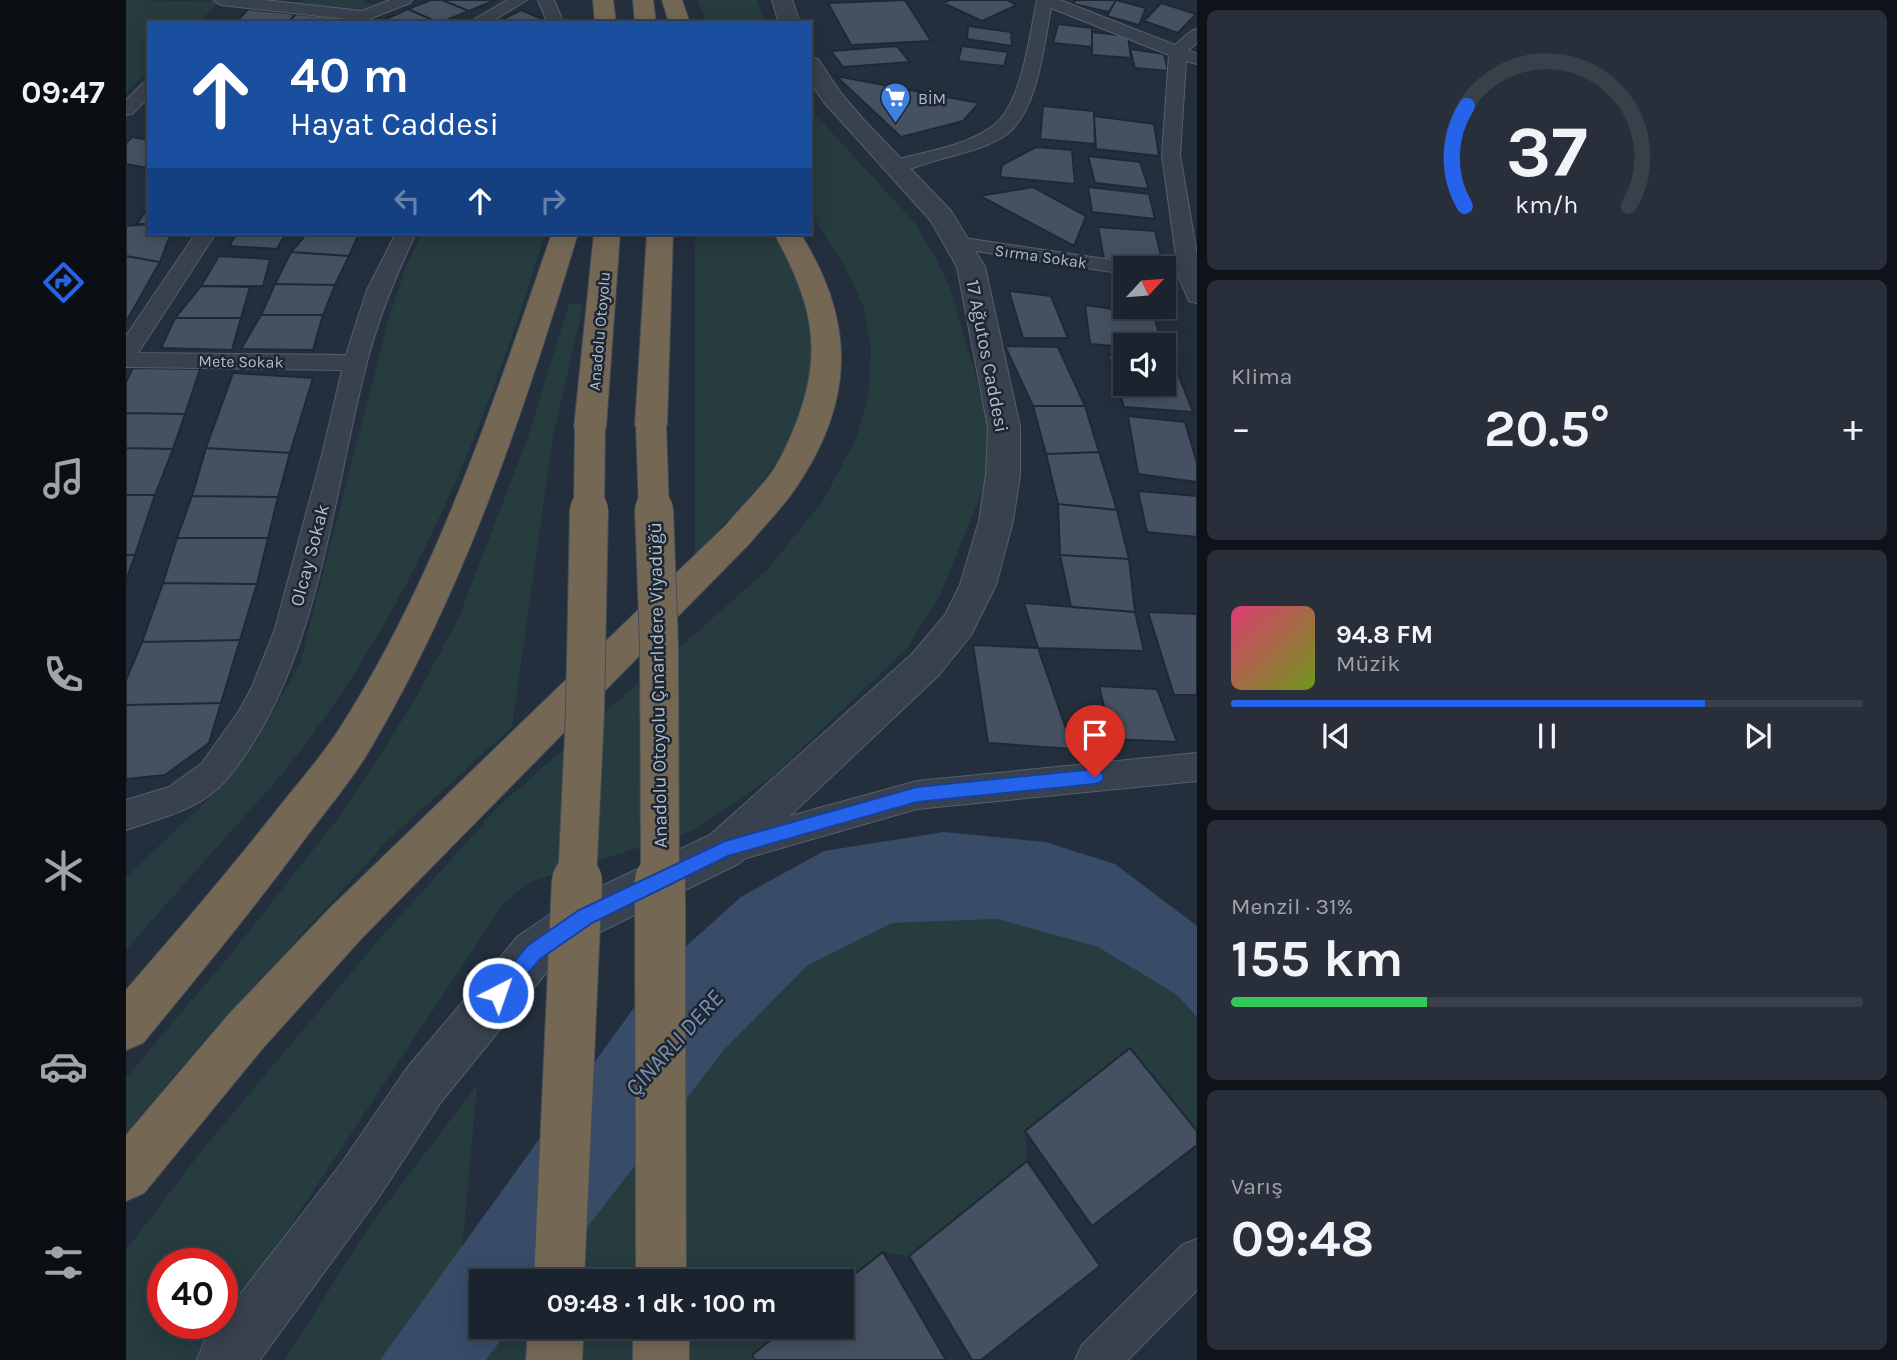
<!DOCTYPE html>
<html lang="tr">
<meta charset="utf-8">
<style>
body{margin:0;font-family:Karla,sans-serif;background:#282f3a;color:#f1f3f6;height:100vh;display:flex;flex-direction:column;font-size:26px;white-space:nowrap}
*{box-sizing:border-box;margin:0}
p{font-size:23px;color:#a0a4aa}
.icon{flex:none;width:38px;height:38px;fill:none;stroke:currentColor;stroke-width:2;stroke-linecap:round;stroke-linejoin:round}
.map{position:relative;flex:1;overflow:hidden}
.details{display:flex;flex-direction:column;gap:10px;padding:10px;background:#0f1319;width:700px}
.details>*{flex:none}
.hud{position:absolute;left:21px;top:21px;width:665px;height:214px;border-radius:0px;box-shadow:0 4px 18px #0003,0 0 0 2px #39404a;background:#1a4fa0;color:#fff;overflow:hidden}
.needle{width:46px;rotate:64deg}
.controls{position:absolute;left:987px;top:256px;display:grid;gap:14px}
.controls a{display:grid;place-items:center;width:63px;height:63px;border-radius:0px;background:#1b232e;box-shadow:0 4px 18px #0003,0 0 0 2px #39404a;font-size:35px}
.speed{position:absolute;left:21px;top:1248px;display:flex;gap:14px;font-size:35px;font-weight:700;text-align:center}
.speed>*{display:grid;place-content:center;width:91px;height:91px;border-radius:50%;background:#1b232e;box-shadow:0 4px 18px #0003,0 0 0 2px #39404a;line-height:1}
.speed .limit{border:10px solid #d22;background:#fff;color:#111}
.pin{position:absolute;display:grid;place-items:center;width:60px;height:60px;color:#fff;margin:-72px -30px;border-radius:50% 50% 50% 0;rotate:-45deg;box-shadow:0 0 7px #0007}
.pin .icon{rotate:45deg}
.me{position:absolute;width:77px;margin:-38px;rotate:41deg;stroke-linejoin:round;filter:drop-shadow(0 0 5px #0008)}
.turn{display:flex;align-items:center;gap:24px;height:147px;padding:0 28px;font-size:32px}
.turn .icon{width:91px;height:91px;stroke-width:2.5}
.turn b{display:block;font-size:49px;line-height:60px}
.lanes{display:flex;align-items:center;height:66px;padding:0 28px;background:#0003;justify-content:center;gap:35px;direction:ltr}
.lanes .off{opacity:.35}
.big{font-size:52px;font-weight:700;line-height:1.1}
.details .widget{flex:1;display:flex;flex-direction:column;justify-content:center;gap:10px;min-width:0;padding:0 24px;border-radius:10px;background:#282f3a}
.details .dial{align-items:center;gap:0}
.dial svg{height:182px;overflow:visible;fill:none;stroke:#39404a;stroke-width:7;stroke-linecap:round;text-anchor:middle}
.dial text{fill:#f1f3f6;stroke:none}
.song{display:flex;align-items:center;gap:21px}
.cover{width:84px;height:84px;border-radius:10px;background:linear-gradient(135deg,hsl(340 70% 55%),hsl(80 70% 35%))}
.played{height:7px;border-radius:4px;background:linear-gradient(90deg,#2563eb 75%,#39404a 75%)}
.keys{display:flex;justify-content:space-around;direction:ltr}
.heat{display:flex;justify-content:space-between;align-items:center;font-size:38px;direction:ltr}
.charge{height:10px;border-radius:5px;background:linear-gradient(90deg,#34c759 31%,#39404a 0)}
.trip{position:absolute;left:343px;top:1269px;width:385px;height:70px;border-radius:0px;background:#1b232e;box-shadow:0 4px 18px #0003,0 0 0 2px #39404a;font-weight:700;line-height:70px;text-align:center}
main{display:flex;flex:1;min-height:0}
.menu{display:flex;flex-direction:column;width:126px;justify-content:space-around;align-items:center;background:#0b0e12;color:#a0a4aa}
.menu .icon{width:49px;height:49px}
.menu .selected{color:#2563eb}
.menu b{font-size:32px;color:#f1f3f6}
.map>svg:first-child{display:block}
.green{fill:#263c3f;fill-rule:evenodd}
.water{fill:#394c67}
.building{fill:#455162;stroke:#1f2835;stroke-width:2}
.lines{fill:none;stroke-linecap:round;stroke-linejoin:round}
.minor-casing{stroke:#565f6c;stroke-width:2}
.tertiary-casing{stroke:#565f6c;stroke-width:2}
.motorway-casing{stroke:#434c59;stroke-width:2}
.minor{fill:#38414e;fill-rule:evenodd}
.tertiary{fill:#38414e;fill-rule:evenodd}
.motorway{fill:#746855;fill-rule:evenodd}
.motorway-bridge-far2-casing{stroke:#434c59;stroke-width:32;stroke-linecap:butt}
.motorway-bridge-far1-casing{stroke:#434c59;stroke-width:40;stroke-linecap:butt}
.motorway-bridge-casing{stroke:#434c59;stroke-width:52;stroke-linecap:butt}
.motorway-bridge-far2{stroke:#746855;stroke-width:30}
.motorway-bridge-far1{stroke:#746855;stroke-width:38}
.motorway-bridge{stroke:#746855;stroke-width:50}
.route{fill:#2563eb;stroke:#184099;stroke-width:2}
.labels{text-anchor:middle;stroke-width:5;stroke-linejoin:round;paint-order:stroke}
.far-poi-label{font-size:16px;fill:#b4bcc9;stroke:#1d2633;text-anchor:start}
.far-street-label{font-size:16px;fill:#b4bcc9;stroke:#1d2633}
.street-label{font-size:19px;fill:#b4bcc9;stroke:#1d2633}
.near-water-label{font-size:24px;font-style:italic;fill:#7c92b1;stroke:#1d2633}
</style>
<main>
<nav class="menu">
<b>09:47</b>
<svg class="icon selected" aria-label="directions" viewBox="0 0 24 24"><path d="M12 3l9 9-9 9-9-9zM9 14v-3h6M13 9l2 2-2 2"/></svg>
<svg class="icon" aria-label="music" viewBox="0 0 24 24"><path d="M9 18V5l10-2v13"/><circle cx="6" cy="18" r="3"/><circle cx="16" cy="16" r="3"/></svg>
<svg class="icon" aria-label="phone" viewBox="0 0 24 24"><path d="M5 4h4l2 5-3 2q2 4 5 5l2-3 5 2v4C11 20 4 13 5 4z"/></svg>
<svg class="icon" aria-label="climate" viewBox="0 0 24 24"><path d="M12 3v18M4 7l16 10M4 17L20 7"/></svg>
<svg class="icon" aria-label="car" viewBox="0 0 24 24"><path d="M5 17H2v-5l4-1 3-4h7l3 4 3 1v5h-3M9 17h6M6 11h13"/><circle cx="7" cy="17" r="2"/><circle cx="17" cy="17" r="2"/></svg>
<svg class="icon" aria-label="filters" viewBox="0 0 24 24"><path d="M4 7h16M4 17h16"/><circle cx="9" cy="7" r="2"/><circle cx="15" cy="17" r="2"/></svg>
</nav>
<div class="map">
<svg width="1071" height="1360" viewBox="0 0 1071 1360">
<rect width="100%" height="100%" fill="#242f3e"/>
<path class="green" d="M0,0l93,2 -21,21h-49v47l-23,22z
M177,0h63l-2,2 17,4 -17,7 -68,-10z
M571,0h59l10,23h-59z
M684,109l104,113 24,40 13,29 37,128 -2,63 -46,113 -32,52 -136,130 -78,53 -166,53 -24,20 -303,457h-75v-110l77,-101 173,-206 124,-138 266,-234 57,-70 33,-63 12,-41 3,-47 -7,-43 -21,-43 -33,-53zM37,1264h59v59h-59z
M296,233h123c-56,188 -132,374 -254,530 -18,23 -38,43 -56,64 -37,41 -73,82 -109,123v-73l88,-83 42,-52 44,-79 88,-342 19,-57z
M569,233h78l21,26 14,45 3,39 -1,48 -18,50 -36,48 -61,66z
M443,304l14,1 -30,131 -41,291 -125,114 -187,204 -74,88v-55l105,-124 112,-142 69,-107 46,-86 70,-182z
M871,919l101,28 79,48 20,22v114l-67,-82 -105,82 2,30 -118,95 -27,-4 -40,32v-3h-296l178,-231 84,-85 84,-42z
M351,1085l-25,275h-167l81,-129z
M385,1327h277l-36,28 3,5h-269z"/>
<path class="water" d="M818,832l101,10 70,22 82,62v91l-20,-22 -79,-48 -101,-28 -105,4 -84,42 -84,85 -178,231h-65v45l30,1 -25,33h-106l284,-394 77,-69 83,-46z"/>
<path class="building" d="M305,0h11l27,11 -30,12 -31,-14z
M316,0h53l-26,11z
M779,0l26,41 -80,4 -23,-42z
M824,0h57l10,5 -35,16 -39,-18z
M950,0h40l-7,12 -36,-8z
M990,0l30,8 -7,17 -32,-9z
M1035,3l35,11 -18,19 -34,-12z
M122,9l48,5 -9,9h-52z
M282,9l31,14h-45l-8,-4z
M395,10l28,12 -53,1z
M170,14l66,6 -2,3h-73z
M932,24l34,4v19l-39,-4z
M842,26l43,6 1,14 -45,-7z
M966,32l36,4 3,22 -39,-3z
M771,46l13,16 -67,5 -12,-16z
M836,46l46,6 -4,14 -46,-5z
M1004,49l34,5 4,17 -33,-3z
M710,76l143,27 -16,18 -62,16z
M917,106l51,5 1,33 -55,-5z
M968,116l60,8 5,32 -63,-7z
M6,137l17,3 -2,28 -21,-4v-21z
M910,147l36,3 3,34 -75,-7 2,-12z
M962,156l52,6 9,27 -54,-6z
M907,187l53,29 -12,30 -94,-50z
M962,187l61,7 6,25 -63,-7z
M23,206v18h-12z
M23,224v9h22l-11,29 -34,-6v-30z
M972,227l57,4 8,33 -59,-5z
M111,233h49l-9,16 -48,-3z
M181,233h52l-10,23 -58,-4z
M165,252l58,4 -14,29 -60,-1z
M0,256l34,6 -34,60z
M93,256l51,3 -7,27h-62z
M149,284l60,1 -12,30h-62z
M75,286l49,1 -9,31h-66z
M883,291l42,5 17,42h-45z
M959,305l69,10 8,30h-37v2l-35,-3z
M135,315h62l-10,35 -72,-1z
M49,318h66l-9,32 -71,-2z
M879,346l53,1 27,59h-52z
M982,355l17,1v27h39v-24h8l21,53 -69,-5z
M7,368l67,1 -15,45 -59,-1v-31z
M107,373l80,5 -23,75 -84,-5z
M907,406h52l14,46 -53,2z
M0,413l59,1 -12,35 -47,-1z
M1002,416l57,6 12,41v19l-59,-8z
M0,448l47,1 -18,46h-29z
M80,448l84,5 -12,44 -86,-1z
M973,452l18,58 -59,-6 -12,-50z
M1012,491l59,5v41l-50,-5z
M0,495h29l-20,60h-9z
M66,496l86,1 -10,41h-91z
M932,504l59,6 12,49 -69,-4z
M51,538h91l-11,46 -94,-1z
M0,555h9l-9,26z
M934,555l69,4 6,53 -64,-5z
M37,583l94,1 -17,56 -98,2z
M898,603l111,9 9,39 -106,-3z
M1022,612l49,2v81h-23z
M114,640l-19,63 -95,2v-25l16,-38z
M847,645l65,3 35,101 -85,-6z
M973,686l58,3 20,53 -65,-3z
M95,703l-12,40 -44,32 -39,4v-74z
M1004,1048l67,83v14l-105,81 -67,-95z
M901,1161l73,105 -119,94h-9l-63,-104z
M757,1252l63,108h-191l-3,-5 36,-29h54v-42z"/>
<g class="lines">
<defs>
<path id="minor" d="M87,0h51l98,11 28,-11h22l-2,3 -46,18 -143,-16z
M381,0h20l-38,23h-21z
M412,0h16l8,19 -3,4h-16l3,-4z
M911,0h23l115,45 16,-14 6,-2v14l-9,7 9,4v10l-11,-3 -6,94 17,100v48l-8,-2 -10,-23 -17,-123 7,-100 -118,-47c-7,36 -13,103 -44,126 -19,14 -44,19 -66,25 -16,4 -37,15 -53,11l-3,-4 3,-4c34,-10 78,-15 106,-37 28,-21 36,-92 43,-125z
M23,82v15l-17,17 -6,1v-15l17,-17z
M70,233h20l-78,120 208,2 21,-65 29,-57h20c-20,42 -37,83 -49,129 -35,133 -49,312 -142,419 -25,29 -65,37 -99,49v-30l43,-13 33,-24 37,-52 13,-24 23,-58 48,-178 19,-81 -216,-3v-31z
M831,237l168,25 8,1 2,5h-10v6l-175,-27 -3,-4 3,-4z
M1071,753v28l-280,28 -188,54 -12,-4 -5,-11 5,-11 12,-4 188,-52z
M1071,1239v51l-69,70h-53l7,-15 100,-100z"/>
<path id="tertiary" d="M646,0h20l8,23h-21z
M684,57l8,2 22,33 23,27 88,92 34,56 35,160v48l-7,46 -17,64 -25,50 -32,40 -199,188 -138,68 -52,37 -109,134 -62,95 -119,163h-63l8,-20 13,-17h4v-5l121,-157 64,-93 111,-132 52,-35 140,-66 203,-182 32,-38 15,-30 19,-64 7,-46 2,-48 -31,-160 -26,-46 -108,-120 -13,-19z"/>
<path id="motorway" d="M467,0h20l3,23h-21z
M507,0h20l3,23h-21z
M536,0h20l8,23h-21z
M426,233h26c-54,179 -113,356 -209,518 -18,30 -41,57 -62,85 -52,71 -108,139 -164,207l-17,7v-60c52,-60 104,-120 153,-183 21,-26 43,-51 61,-79 98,-153 153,-325 212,-495z
M468,233h26l-14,195 -5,8 -11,3 -11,-3 -5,-8z
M521,233h26l-6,192 -5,8 -11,3 -11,-3 -5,-8z
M648,233h26c56,89 55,168 -5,256 -13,19 -30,36 -45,54l-389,396 -98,109 -119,145 -18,8v-66l103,-121 100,-105 397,-384c15,-18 32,-34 46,-53 11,-16 19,-36 26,-54 27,-73 11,-120 -24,-185z
M402,1326h56l-2,34h-56z
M507,1326h56v34h-56z"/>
</defs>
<use href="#minor" class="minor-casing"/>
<use href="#tertiary" class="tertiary-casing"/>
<use href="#motorway" class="motorway-casing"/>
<use href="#minor" class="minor"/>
<use href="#tertiary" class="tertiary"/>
<use href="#motorway" class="motorway"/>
<defs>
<path id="motorway-bridge-far2" d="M525,425l3,86
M463,511l1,-83"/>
<path id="motorway-bridge-far1" d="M528,509l5,136 1,237
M451,882l8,-170 4,-203"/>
<path id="motorway-bridge" d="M534,880l1,401
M433,1281l18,-401"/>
</defs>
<use href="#motorway-bridge-far2" class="motorway-bridge-far2-casing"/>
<use href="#motorway-bridge-far1" class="motorway-bridge-far1-casing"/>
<use href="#motorway-bridge" class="motorway-bridge-casing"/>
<use href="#motorway-bridge-far2" class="motorway-bridge-far2"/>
<use href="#motorway-bridge-far1" class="motorway-bridge-far1"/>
<use href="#motorway-bridge" class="motorway-bridge"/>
</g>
<path class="route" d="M969,769l6,3 3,5 -3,5 -6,2 -178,18 -189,54 -136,67 -52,36 -35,41 -7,3 -7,-3 -2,-7 38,-47 52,-36 146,-69 192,-54z"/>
<defs>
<symbol id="supermarket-pin" viewBox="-11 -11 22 30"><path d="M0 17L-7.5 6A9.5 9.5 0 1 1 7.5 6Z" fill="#3f7fe0" stroke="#1d2633"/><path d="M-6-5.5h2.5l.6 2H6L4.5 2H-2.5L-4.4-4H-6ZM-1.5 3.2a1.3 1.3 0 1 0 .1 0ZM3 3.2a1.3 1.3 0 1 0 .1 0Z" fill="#fff"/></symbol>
</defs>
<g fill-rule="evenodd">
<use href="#supermarket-pin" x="752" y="80" width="35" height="47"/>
</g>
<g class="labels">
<g class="far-poi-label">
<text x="792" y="104">BİM</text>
</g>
<g class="far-street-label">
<text transform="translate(915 256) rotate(8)" y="6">Sırma Sokak</text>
<text transform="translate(473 331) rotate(-85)" y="6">Anadolu Otoyolu</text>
<text transform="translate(115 361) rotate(1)" y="6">Mete Sokak</text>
</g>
<g class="street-label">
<text transform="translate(862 356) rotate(79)" y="7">17 Ağutos Caddesi</text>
<text transform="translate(183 555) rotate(-75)" y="7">Olcay Sokak</text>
<text transform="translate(531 685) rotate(-91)" y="7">Anadolu Otoyolu Çınarlıdere Viyadüğü</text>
</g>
<g class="near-water-label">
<text transform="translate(548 1043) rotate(-48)" y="8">ÇINARLI DERE</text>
</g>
</g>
</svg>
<div class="controls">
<a><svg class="needle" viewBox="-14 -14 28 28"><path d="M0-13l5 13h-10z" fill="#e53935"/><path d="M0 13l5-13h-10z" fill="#a0a4aa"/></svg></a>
<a><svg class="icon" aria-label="sound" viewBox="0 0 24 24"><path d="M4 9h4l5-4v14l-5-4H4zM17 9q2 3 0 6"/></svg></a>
</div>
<div class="speed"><div class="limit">40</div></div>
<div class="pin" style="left:969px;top:777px;background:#d93025"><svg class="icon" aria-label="arrive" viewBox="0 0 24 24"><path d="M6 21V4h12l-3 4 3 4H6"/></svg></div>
<svg class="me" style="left:372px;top:993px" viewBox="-20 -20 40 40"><circle r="17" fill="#2563eb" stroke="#fff" stroke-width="3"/><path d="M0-11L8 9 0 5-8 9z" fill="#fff"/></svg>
<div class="trip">09:48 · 1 dk · 100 m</div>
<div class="hud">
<div class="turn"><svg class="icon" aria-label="ahead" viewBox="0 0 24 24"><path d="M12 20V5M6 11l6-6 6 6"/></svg><div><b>40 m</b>Hayat Caddesi</div></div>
<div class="lanes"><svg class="icon off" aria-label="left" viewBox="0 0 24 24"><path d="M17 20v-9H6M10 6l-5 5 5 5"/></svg><svg class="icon" aria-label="ahead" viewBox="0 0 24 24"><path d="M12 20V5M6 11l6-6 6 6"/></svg><svg class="icon off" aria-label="right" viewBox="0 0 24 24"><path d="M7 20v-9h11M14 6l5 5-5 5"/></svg></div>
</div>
</div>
<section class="details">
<div class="widget dial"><svg viewBox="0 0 100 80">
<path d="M14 69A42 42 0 1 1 86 69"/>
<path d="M14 69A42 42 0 0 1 15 25" stroke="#2563eb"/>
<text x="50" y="56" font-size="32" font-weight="700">37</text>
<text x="50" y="72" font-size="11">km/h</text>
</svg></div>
<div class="widget"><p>Klima</p>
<div class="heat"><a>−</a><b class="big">20.5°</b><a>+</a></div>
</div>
<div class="widget">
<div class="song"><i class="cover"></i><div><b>94.8 FM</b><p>Müzik</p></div></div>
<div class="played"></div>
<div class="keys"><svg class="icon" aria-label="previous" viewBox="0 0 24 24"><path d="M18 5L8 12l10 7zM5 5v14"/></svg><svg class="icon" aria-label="pause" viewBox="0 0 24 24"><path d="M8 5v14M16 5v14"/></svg><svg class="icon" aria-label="next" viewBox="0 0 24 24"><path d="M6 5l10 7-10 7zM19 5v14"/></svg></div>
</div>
<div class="widget"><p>Menzil · 31%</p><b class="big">155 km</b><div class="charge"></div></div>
<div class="widget"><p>Varış</p><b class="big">09:48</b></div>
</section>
</main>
